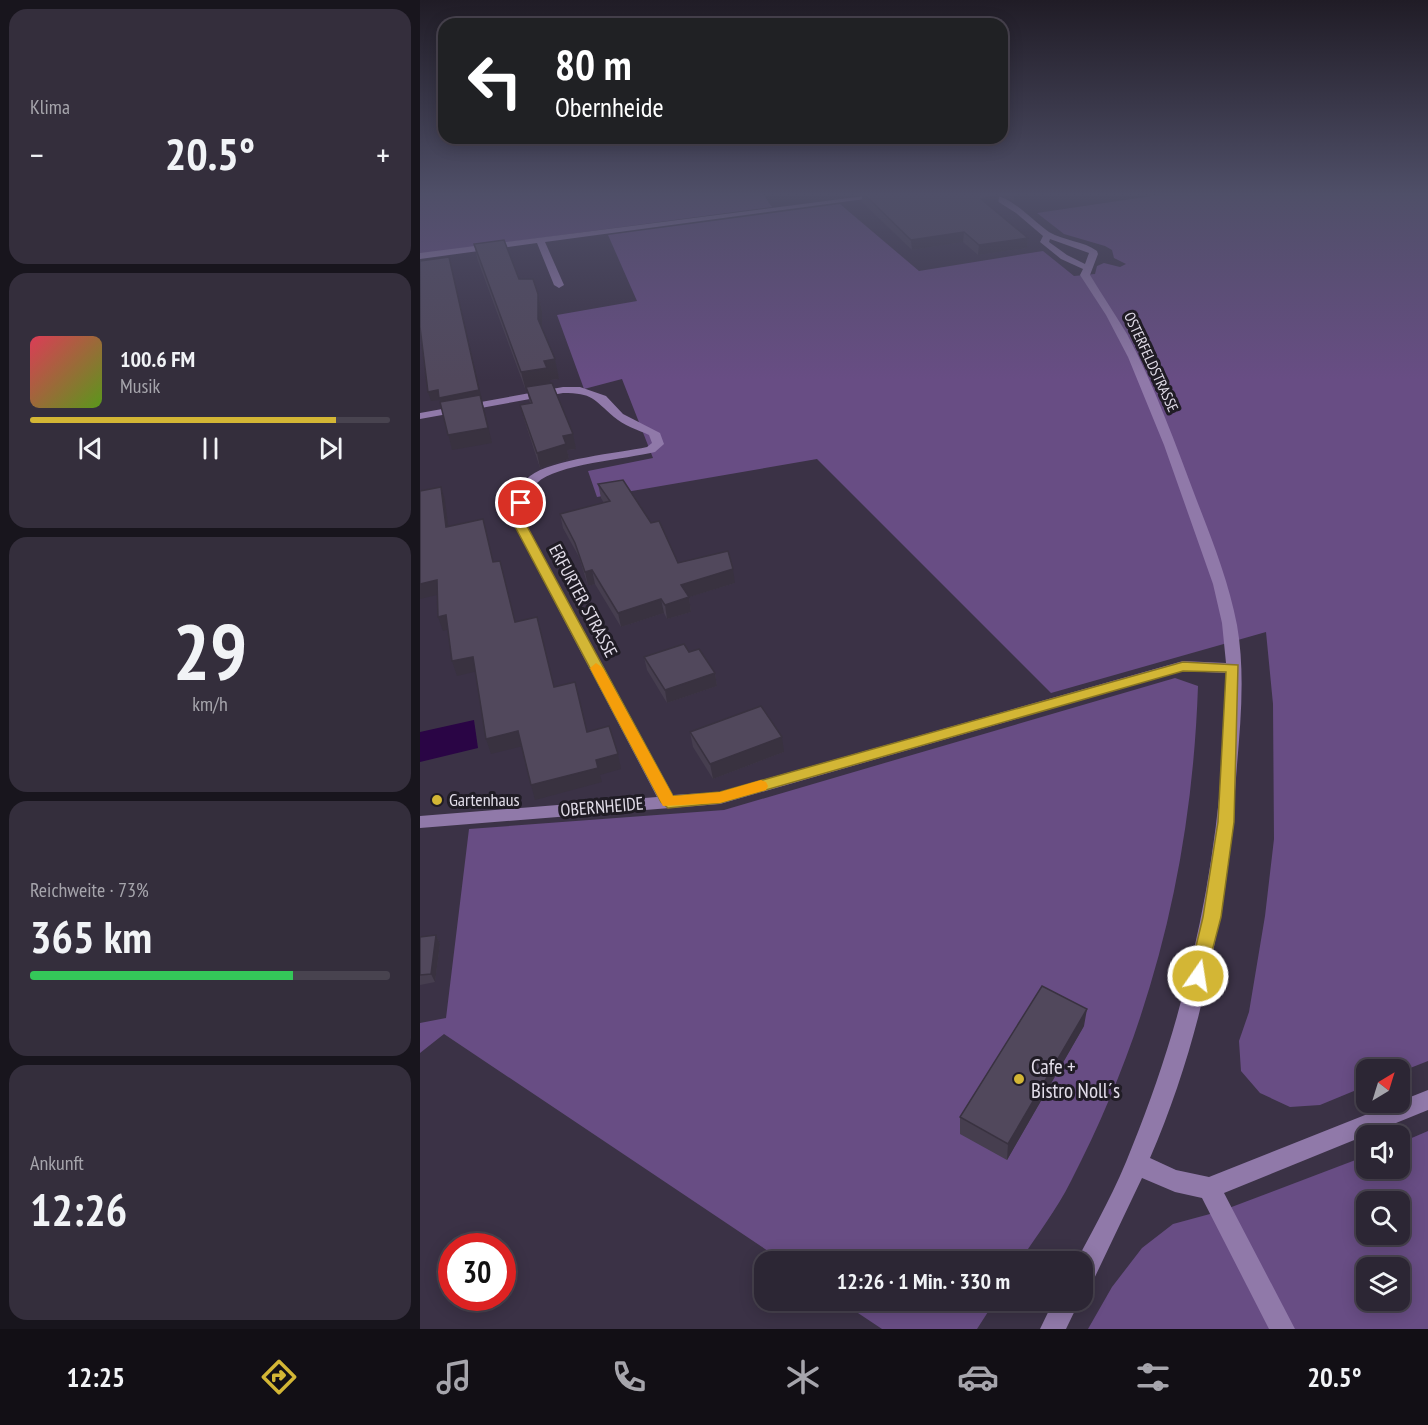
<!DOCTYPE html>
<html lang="de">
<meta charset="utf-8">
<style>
body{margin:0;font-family:"PT Sans Narrow",sans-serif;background:#342e3c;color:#f1f3f6;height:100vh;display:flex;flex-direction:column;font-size:22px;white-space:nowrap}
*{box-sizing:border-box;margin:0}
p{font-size:20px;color:#a6a5ac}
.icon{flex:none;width:33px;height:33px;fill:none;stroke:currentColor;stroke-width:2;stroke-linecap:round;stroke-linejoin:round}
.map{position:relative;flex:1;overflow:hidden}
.side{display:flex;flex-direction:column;gap:9px;padding:9px;background:#18151d;width:420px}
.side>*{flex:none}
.guide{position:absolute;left:18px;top:18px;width:570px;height:126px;border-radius:18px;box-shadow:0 3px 15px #0003,0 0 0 2px #48434f;background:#202124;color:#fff;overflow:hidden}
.needle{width:39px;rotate:38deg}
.tools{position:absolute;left:936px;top:1059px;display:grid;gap:12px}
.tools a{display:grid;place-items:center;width:54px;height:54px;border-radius:12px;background:#2c2634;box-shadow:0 3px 15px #0003,0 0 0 2px #48434f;font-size:30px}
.speed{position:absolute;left:18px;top:1233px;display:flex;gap:12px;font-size:30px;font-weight:700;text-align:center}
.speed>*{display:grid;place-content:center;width:78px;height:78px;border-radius:50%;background:#2c2634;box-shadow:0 3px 15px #0003,0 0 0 2px #48434f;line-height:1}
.speed .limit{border:9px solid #d22;background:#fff;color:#111}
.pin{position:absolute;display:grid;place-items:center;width:51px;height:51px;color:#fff;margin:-26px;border:3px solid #fff;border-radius:50%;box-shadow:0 2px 6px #0007}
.me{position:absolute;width:66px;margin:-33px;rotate:13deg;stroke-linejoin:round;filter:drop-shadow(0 0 4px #0008)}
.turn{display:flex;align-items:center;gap:21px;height:126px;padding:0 18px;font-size:27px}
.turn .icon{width:78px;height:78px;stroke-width:2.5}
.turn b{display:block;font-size:42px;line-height:51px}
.big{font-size:45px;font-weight:700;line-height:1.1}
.side .card{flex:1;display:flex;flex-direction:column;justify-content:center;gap:9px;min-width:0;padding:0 21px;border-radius:18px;background:#342e3c}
.side .dial{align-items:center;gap:0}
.dial b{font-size:78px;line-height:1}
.song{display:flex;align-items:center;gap:18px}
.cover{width:72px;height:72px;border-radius:9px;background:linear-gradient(135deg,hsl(350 70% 55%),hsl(90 70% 35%))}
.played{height:6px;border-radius:3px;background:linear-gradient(90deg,#d3b635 85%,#48434f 85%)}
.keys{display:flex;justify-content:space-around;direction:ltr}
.heat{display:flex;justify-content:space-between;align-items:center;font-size:33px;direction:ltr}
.charge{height:9px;border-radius:4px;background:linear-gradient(90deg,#34c759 73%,#48434f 0)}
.trip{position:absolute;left:334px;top:1251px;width:339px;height:60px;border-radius:18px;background:#2c2634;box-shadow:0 3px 15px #0003,0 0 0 2px #48434f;font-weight:700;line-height:60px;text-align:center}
.menu{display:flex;height:96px;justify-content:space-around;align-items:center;background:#120f15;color:#a6a5ac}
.menu .icon{width:42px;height:42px}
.menu .on{color:#d3b635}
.menu b{font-size:27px;color:#f1f3f6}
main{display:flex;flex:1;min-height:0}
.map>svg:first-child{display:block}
.green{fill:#684d84;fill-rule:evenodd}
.water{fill:#2a0545}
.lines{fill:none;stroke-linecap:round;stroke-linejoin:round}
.minor{fill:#9079a9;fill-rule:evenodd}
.wall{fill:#463e4f}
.shaded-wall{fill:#393240}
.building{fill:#51485c;stroke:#393240;stroke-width:1.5}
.route{fill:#d3b635;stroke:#897622;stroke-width:1.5}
.slow{fill:#f59e0b}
.poi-dot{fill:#d3b635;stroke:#201c25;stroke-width:2}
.labels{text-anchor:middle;stroke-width:6;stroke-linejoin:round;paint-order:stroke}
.far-street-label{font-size:15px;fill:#e2dde9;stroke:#201c25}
.street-label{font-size:18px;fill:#e2dde9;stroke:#201c25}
.poi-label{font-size:18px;fill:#e2dde9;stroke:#201c25;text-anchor:start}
.near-poi-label{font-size:21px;fill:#e2dde9;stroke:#201c25;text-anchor:start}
</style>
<main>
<section class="side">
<div class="card"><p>Klima</p>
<div class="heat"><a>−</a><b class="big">20.5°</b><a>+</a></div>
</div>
<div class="card">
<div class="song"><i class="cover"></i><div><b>100.6 FM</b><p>Musik</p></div></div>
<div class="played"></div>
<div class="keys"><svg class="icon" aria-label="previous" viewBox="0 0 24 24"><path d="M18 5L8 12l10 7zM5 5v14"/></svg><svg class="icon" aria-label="pause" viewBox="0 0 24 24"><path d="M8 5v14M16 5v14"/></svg><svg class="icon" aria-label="next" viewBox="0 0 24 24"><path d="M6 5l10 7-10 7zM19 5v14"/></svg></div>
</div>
<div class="card dial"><b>29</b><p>km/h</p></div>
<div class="card"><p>Reichweite · 73%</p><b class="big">365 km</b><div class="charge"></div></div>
<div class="card"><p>Ankunft</p><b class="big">12:26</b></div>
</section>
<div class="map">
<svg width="1008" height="1329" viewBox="0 0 1008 1329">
<rect width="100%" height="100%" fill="#3b3246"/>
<path class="green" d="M0,194h343l9,13 -352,47z
M745,194h263v867l-28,11v-2h-34v16l-46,19 -30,2 -30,-14 -19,-22 -2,-30 10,-29 16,-96 9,-77 -1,-135 -7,-72 -215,61 -234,-234 -220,38 -9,-26 65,-13 -31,-79 -38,10 -27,-74 80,-14 -29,-66 232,-31 79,67 124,-20 31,25 21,-2 2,-8 7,-3 16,4 6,-3 -12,-6 -2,-8 -7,-4 -41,-12 -27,-21z
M755,678l23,8c-6,176 -46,338 -127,495 -14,28 -34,54 -51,80h-237l-339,-227 -24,19v-30l26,-5 23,-189 255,-19z
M1008,1131v198h-340l24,-42 30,-39 31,-24 48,-13 145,-55v12h34v-25zM946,1202h34v32h-34zM946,1268h34v32h-34z
M420,1301h155l-18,28h-95z"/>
<path class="water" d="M54,720l4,28 -58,14v-30z"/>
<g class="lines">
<path class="minor" d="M460,194h22l-357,48 19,43 -5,3 -5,-3 -17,-42 -117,16v-6z
M566,194c25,0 44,25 63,38 15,9 35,9 48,19l1,3 -8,21c12,20 25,39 37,59 28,53 49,111 70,167 16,41 32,82 40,124 8,46 4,93 0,140 -9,134 -33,269 -87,393l26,12 33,7 219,-87v20l-204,83 71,136h-26l-67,-131 -27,-6 -33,-14 -50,105 -9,3v-24h-7c20,-38 41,-75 56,-115 61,-150 93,-312 94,-474l-43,-2 -463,133 -300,24v-12l237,-19 -147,-280c4,-14 9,-32 20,-41 22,-17 89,-23 117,-29l5,-4 -3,-8c-11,-5 -26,-10 -35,-18 -21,-18 -21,-24 -51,-24l-143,26v-6l143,-26h17l26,9 17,18 37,19 4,11 -9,8c-28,7 -99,12 -118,31 -8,8 -11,23 -15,34l151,278 47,-3 463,-131 43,2 -4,-40 -9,-39 -49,-139 -36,-88 -22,-42 -26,-40 3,-6 -22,-10 -21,-17 3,-6 -27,-23zM630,239l39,14 -4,11 -18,-9 -18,-13z
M634,1300h26l-14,29h-26z"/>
</g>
<path class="wall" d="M435,194h142l2,1 -1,9 -8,2 38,32 -1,10 -49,7 -15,-13 -51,8 -50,-48v-7h-7z
M578,194h52l-36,7z
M54,244l64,50 4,17v18l17,50 -9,1v3l26,66 -9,1 2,9 -29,9 -16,-49 -4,-14 10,-2 -3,-12h-1l-48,-130z
M178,484l80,79 57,20 -46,14 2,15 -24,7 -3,-6 -43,14 -26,-43 -7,2 -9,-29 -16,-29 -3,-14 44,-11 -3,-5z
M269,652l26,21 2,13 -50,17 -20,-33 -3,-13z
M270,732l94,20 -71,27 -20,-32z
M16,935l4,9 -5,38 -15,3v-48z
M664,1026l-77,134 -47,-26v-17z"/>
<path class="shaded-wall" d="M594,194h36l-36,7z
M579,195l-1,9 -17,4v-9z
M544,232l-1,10 -51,8 -1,-10z
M608,238l-1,10 -49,7 1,-10z
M29,257l43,186 -40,7 -12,-50 -9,1 -3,-9 10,-2z
M118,294l4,17v26l-4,-18z
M135,359l4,20 -9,1 1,7h-25l1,4h-1l-5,-19 23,-11z
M153,434l3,15 -9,1 2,9 -29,9 -3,-15 26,-17z
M21,487l4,13 5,40 -4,-13z
M313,569l2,14 -52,16 -2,-14z
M172,570l3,14 -7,2 -3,-14z
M17,580l4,14 -21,5v-15z
M269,597l2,15 -24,7 -2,-14z
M241,599l3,14 -43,14 -3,-14z
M26,615l4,14 -7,2 -5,-14z
M53,657l5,14 -21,5 -5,-15z
M295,673l2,13 -50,17 -2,-13z
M98,731l5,15 -32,8 -5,-15z
M362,737l2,15 -71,27 -3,-15z
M198,754l3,15 -21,6 2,7 -67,18 -4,-15 65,-25z
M16,935l4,9 -5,38 -4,-8z
M667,1009l-3,17 -77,134 1,-16z"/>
<path class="building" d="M444,194h133l2,1 -18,4 47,39 -49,7 -15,-13 -53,8z
M84,240l15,39h14l5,15v25l17,40 -11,2 3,7 -26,4 -47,-128z
M29,257l30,133 -40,8 -1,-8 -10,2 -8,-65v-66z
M132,383l21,51 -10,2 3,8 -29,9 -17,-48 12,-2 -6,-16z
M60,395l8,33 -40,7 -8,-33z
M203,480l28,43 8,-2 19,42 50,-12 5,18 -52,16 8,12 -24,8 -4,-6 -43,14 -26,-43 -7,2 -10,-29 -15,-29 50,-13 -12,-17z
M21,487l5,40 37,-8 10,43 7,-1 15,61 22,-5 17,70 21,-5 12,50 22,-6 9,28 -22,6 2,8 -67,17 -13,-54 -32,8 -13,-82 -21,4 -6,-46 -8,2 -1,-37 -17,4v-93z
M264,644l5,8 10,-3 16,24 -50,17 -21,-33z
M341,706l21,31 -72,27 -20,-32z
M16,935l-5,39 -11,1v-38z
M622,986l45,23 -79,135 -48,-27z"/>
<linearGradient id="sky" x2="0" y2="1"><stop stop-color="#201c26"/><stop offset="0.51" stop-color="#4f4f68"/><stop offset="1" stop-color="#4f4f68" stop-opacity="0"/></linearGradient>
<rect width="1008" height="380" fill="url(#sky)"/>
<path class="route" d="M97,501l9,2 -4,14 151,279 47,-4 463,-130 55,3 -4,157 -13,95 -17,65 -6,2 -7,-2 -2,-6 14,-59 15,-95 8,-150 -43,-1 -463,132 -52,5 -7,-6 -151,-285z"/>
<path class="slow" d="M176,663l7,5 70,128 47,-4 41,-12 5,2 2,4 -2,4 -46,13 -57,3 -73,-138z"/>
<g class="poi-dot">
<circle cx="17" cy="800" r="6"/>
<circle cx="599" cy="1079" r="6"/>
</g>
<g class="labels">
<g class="far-street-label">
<text transform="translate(731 362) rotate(65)" y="5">OSTERFELDSTRASSE</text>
</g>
<g class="street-label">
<text transform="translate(163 601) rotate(62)" y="6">ERFURTER STRASSE</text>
<text transform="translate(182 807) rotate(-5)" y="6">OBERNHEIDE</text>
</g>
<g class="poi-label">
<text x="29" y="806">Gartenhaus</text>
</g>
<g class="near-poi-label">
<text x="611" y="1074">Cafe +<tspan x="611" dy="24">Bistro Noll´s</tspan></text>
</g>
</g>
</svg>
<div class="tools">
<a><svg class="needle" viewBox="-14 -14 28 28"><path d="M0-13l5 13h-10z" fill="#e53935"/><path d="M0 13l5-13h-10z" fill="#a6a5ac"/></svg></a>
<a><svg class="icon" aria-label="sound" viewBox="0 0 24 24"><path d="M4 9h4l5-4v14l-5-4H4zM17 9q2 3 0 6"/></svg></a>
<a><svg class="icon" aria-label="search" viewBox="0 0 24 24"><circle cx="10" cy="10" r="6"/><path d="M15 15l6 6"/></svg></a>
<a><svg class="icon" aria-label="layers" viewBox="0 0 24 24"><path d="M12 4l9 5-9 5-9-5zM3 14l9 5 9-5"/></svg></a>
</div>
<div class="speed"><div class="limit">30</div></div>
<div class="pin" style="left:101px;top:503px;background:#d93025"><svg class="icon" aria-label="arrive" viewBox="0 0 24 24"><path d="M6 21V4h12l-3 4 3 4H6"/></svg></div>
<svg class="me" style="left:778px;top:976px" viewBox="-20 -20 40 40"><circle r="17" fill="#d3b635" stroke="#fff" stroke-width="3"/><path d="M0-11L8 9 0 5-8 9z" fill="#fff"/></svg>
<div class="trip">12:26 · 1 Min. · 330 m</div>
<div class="guide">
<div class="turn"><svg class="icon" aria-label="left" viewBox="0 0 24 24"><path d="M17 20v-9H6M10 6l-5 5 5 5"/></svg><div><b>80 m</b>Obernheide</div></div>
</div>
</div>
</main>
<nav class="menu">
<b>12:25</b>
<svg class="icon on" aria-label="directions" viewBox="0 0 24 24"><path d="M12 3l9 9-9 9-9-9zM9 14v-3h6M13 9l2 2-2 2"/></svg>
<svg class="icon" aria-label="music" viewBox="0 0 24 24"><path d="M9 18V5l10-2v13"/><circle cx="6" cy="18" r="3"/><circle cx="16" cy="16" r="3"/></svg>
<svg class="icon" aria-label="phone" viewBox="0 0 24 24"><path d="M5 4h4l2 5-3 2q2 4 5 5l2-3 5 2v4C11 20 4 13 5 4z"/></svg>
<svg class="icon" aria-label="climate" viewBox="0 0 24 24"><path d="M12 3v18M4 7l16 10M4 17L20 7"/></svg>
<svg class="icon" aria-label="car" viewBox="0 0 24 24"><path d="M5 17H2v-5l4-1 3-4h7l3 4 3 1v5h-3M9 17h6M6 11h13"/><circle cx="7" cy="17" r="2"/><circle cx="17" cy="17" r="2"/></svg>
<svg class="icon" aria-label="filters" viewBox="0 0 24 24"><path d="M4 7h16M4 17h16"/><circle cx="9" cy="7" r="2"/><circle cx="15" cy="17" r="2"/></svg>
<b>20.5°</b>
</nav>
